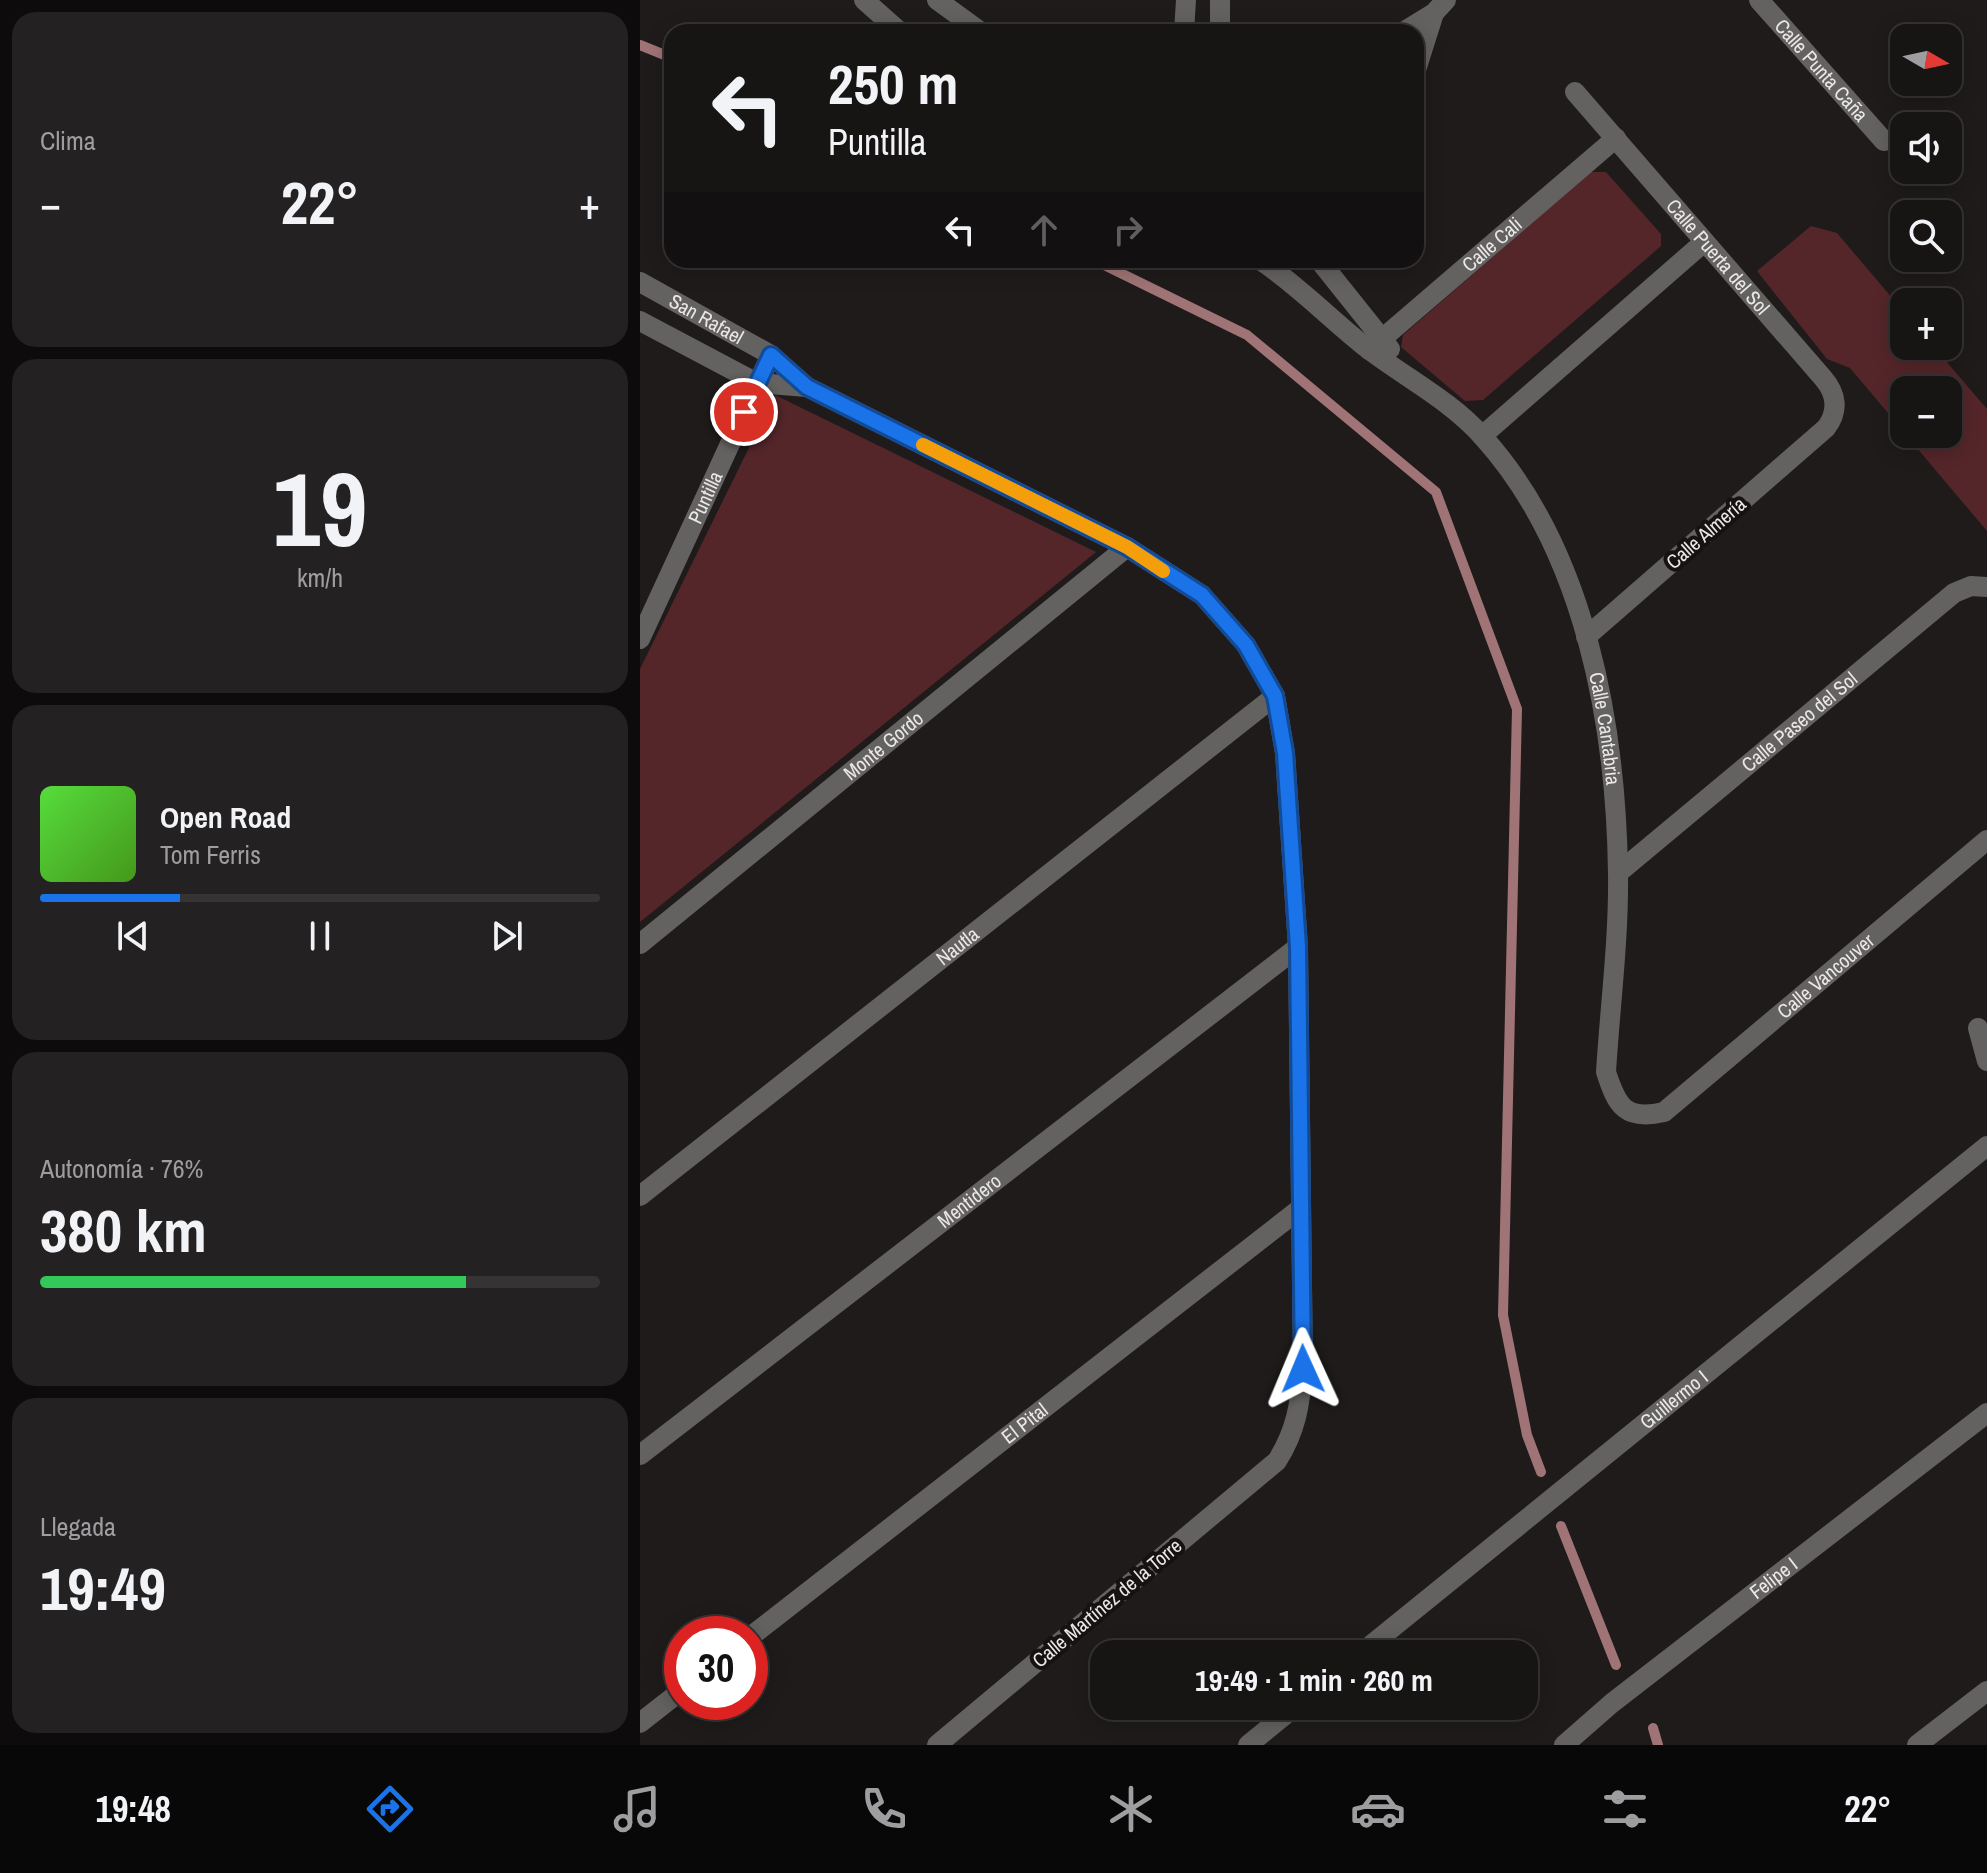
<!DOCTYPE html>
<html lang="es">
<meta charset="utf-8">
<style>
body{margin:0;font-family:"Archivo Narrow",sans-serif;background:#242122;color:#f1f3f6;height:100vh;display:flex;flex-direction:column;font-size:30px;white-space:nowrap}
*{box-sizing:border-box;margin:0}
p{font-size:26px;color:#9e9ea0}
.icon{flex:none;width:44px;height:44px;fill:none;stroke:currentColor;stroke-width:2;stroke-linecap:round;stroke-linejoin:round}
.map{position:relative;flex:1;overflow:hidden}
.details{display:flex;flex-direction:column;gap:12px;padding:12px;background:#0d0b0b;width:640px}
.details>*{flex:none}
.banner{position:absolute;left:24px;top:24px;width:760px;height:244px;border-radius:24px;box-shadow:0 4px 20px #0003,0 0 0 2px #363334;background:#171414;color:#f1f3f6;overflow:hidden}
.needle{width:52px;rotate:99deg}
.controls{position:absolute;left:1250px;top:24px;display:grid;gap:16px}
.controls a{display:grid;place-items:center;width:72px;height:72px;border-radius:16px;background:#171414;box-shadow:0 4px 20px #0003,0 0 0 2px #363334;font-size:40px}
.speed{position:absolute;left:24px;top:1616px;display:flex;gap:16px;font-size:40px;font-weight:700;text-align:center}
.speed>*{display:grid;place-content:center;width:104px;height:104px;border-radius:50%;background:#171414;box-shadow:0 4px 20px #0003,0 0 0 2px #363334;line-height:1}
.speed .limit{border:12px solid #d22;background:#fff;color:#111}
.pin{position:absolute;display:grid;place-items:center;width:68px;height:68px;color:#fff;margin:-34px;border:4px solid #fff;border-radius:50%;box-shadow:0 2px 8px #0007}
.me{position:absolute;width:88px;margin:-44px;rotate:359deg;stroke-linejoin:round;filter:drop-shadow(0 0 6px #0008)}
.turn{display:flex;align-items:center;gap:28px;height:168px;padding:0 32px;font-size:36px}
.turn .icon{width:104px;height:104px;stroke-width:2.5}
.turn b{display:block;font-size:56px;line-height:68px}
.lanes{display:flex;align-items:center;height:76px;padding:0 32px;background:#0003;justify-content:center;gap:40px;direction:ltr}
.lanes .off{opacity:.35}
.big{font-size:60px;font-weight:800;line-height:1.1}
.details .widget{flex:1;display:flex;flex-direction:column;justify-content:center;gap:12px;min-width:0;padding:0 28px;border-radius:24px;background:#242122}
.details .dial{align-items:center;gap:0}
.dial b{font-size:104px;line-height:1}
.song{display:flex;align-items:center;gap:24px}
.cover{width:96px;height:96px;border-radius:12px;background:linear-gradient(135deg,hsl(110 70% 55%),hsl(100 70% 35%))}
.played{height:8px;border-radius:4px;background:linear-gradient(90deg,#1a73e8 25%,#363334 25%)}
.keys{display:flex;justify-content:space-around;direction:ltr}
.heat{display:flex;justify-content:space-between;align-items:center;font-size:44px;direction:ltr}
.charge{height:12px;border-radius:6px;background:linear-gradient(90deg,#34c759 76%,#363334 0)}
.trip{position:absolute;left:450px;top:1640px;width:448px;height:80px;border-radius:24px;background:#171414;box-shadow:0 4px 20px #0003,0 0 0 2px #363334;font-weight:800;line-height:80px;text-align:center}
.tab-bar{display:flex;height:128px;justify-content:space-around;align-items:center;background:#090808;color:#9e9ea0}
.tab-bar .icon{width:56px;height:56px}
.tab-bar .current{color:#1a73e8}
.tab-bar b{font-size:36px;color:#f1f3f6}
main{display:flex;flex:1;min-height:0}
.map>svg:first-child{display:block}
.green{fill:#54262a}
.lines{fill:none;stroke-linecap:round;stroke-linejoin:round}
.stream{stroke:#a07476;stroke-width:10}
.minor{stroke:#646161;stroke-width:20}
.route-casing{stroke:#114b97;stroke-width:20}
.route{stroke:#1a73e8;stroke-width:14}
.slow{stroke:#f59e0b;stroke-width:14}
.labels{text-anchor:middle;stroke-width:8;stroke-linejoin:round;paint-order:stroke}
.street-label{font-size:20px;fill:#ebe7e7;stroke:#161212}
</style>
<main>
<section class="details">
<div class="widget"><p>Clima</p>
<div class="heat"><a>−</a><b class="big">22°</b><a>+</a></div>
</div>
<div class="widget dial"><b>19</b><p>km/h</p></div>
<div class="widget">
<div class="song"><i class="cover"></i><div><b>Open Road</b><p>Tom Ferris</p></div></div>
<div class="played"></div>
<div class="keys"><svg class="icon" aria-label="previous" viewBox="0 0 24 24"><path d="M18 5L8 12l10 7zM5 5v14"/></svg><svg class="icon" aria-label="pause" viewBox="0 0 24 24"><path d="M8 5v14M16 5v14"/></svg><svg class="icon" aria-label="next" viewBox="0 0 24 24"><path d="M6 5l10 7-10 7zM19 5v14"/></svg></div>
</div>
<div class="widget"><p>Autonomía · 76%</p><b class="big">380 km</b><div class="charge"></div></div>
<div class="widget"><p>Llegada</p><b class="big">19:49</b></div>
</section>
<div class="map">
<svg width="1347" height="1745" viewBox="0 0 1347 1745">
<rect width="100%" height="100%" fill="#1f1b1b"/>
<path class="green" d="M951,172h15l55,62v12l-178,154 -18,1 -64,-54 2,-12z
M1171,226l26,7 67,79v34h29l54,63v122l-82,-97h43v-44h-44v42l-54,-64 -23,-9 -70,-88z
M135,395l321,157 -456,370v-253z"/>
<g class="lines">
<path class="stream" d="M0,45l32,13
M454,260l153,75 189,157 81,217 -14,606 24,120 14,37
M921,1526l55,139
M1013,1728l5,17"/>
<g class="minor">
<path d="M224,0l36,32"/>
<path d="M297,0l44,32"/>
<path d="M580,0v32"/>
<path id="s1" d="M1119,0l125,141"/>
<path d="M544,32l2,-32"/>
<path d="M763,32l31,-19 12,-13"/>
<path d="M776,70l18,-57"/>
<path id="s2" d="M935,92l248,286c14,16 16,33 3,50l-240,209"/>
<path d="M543,260h14"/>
<path id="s3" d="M620,260c39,26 71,60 108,89 38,29 82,51 115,88 102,113 133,287 135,436 1,66 -8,133 -12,199 11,34 19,49 58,40l323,-272"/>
<path d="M679,260l71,89"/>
<path id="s4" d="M0,282l131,73 36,32 320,160 75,48 44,50 29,51 10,57 13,194 5,422c-3,36 -7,62 -26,92l-340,284"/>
<path d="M0,321l117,62 50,4"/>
<path id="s5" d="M729,350l247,-212"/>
<path d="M842,436l221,-193"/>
<path id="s6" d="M0,639l131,-284"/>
<path id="s7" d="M978,873l336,-280 17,-7 16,1"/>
<path id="s8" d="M0,944l487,-397"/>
<path d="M1338,1028l9,33"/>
<path id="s9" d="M0,1196l635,-500"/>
<path id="s10" d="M0,1455l658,-508"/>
<path id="s11" d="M110,1637l551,-429"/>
<path id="s12" d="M720,1654l627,-508"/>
<path d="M0,1723l42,-33"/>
<path d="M608,1745l48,-39"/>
<path id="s13" d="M924,1745l48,-42 375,-290"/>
<path d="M1277,1745l70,-54"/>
</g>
</g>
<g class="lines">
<defs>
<path id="route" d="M104,412l27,-57 36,32 320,160 75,48 44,50 29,51 10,57 13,194 5,422"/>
</defs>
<use href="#route" class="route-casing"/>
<use href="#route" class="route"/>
<path class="slow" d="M283,445l204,102 36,24"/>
</g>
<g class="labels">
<g class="street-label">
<text dy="7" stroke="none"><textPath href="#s1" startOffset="94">Calle Punta Caña</textPath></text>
<text dy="7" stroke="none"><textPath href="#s5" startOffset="162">Calle Cali</textPath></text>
<text dy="7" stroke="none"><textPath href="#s2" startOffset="218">Calle Puerta del Sol</textPath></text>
<text dy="7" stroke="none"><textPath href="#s4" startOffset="76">San Rafael</textPath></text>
<text dy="7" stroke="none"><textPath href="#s6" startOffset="156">Puntilla</textPath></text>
<text transform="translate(1066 533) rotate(-41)" y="7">Calle Almería</text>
<text dy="7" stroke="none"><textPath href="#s7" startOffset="236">Calle Paseo del Sol</textPath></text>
<text dy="7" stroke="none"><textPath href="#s3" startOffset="606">Calle Cantabria</textPath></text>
<text dy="7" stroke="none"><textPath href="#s8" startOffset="314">Monte Gordo</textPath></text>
<text dy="7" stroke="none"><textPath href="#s9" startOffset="404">Nautla</textPath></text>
<text dy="7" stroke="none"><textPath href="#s3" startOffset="1244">Calle Vancouver</textPath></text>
<text dy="7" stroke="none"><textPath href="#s10" startOffset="416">Mentidero</textPath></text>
<text dy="7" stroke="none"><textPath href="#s12" startOffset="404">Guillermo I</textPath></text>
<text dy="7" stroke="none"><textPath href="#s11" startOffset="348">El Pital</textPath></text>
<text dy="7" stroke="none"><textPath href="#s13" startOffset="268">Felipe I</textPath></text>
<text transform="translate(467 1603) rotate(-40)" y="7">Calle Martínez de la Torre</text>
</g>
</g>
</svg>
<div class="controls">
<a><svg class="needle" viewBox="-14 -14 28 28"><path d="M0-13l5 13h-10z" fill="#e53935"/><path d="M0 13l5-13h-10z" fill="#9e9ea0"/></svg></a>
<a><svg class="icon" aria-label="sound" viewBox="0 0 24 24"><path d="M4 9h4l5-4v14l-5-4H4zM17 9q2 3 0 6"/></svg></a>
<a><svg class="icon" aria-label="search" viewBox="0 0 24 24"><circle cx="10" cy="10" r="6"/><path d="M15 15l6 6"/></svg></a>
<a>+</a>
<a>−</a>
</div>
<div class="speed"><div class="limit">30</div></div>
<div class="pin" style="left:104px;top:412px;background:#d93025"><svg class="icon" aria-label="arrive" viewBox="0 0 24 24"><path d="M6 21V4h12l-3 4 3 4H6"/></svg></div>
<svg class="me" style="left:663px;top:1369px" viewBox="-20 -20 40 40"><path d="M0-17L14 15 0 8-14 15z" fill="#1a73e8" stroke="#fff" stroke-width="4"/></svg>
<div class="trip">19:49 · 1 min · 260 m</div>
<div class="banner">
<div class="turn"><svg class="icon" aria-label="left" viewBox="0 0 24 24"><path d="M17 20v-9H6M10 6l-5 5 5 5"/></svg><div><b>250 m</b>Puntilla</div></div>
<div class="lanes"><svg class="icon" aria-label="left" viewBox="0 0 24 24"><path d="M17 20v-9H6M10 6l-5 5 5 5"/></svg><svg class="icon off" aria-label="ahead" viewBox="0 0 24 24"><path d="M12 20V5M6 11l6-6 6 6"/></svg><svg class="icon off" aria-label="right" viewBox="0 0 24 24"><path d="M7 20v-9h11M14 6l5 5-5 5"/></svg></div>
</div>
</div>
</main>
<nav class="tab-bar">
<b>19:48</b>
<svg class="icon current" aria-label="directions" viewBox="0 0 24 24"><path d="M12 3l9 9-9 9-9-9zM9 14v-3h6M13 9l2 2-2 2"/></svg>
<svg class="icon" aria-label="music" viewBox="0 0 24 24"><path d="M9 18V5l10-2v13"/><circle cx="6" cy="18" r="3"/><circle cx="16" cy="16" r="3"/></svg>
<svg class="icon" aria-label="phone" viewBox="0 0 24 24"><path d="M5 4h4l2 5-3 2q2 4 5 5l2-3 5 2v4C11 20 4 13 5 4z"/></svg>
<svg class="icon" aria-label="climate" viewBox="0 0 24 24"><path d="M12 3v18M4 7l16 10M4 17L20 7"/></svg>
<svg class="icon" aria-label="car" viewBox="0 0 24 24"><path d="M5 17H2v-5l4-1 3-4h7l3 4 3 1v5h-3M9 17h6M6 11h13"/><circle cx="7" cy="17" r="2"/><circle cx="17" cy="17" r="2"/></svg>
<svg class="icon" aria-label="filters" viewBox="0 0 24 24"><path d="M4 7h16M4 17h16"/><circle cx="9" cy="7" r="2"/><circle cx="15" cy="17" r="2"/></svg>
<b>22°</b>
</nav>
